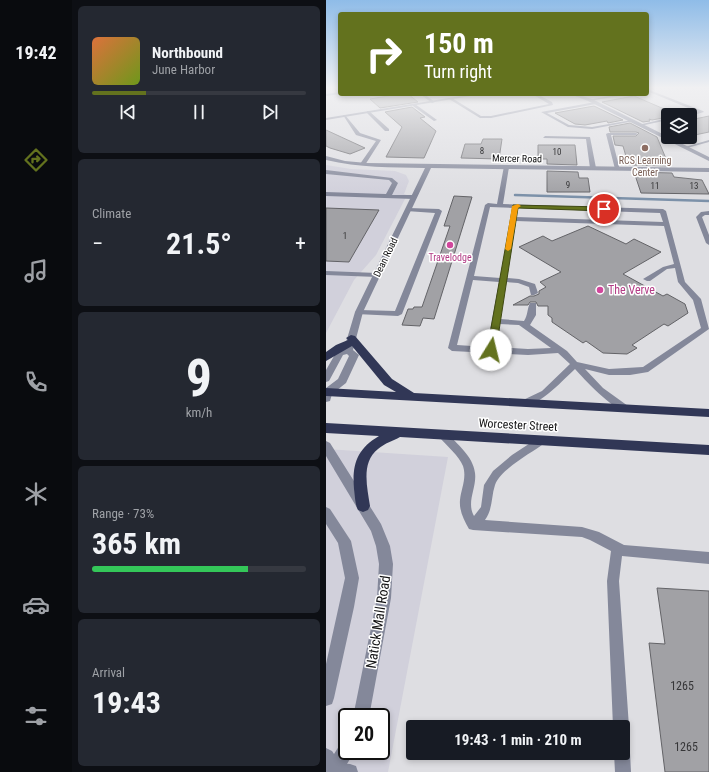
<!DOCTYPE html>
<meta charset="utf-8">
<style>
body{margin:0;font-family:"Roboto Condensed",sans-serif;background:#242831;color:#f1f3f6;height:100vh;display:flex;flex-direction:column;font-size:15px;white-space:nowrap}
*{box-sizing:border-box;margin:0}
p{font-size:13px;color:#9ea1a6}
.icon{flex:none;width:22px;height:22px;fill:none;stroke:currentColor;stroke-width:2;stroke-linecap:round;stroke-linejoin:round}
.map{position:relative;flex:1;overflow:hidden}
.panel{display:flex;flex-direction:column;gap:6px;padding:6px;background:#0d0f14;width:254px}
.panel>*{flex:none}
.hud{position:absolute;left:12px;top:12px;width:311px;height:84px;border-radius:4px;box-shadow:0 2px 6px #0003;background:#63721e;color:#fff;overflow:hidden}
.controls{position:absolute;left:335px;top:108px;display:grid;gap:8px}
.controls a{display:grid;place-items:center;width:36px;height:36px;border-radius:4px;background:#171b24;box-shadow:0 2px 6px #0003;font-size:20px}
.speed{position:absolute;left:12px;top:708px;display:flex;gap:8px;font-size:20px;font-weight:700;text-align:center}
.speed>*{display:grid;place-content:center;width:52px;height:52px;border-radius:50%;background:#171b24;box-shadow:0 2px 6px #0003;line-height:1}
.speed .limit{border:2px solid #111;border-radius:6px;background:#fff;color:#111}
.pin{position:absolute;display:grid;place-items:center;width:34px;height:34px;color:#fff;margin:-17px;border:2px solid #fff;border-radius:50%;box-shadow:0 1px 4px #0007}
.me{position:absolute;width:44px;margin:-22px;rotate:9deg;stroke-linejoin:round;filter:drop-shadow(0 0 3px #0008)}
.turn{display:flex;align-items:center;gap:14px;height:84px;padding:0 20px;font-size:18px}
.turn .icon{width:52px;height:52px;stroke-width:2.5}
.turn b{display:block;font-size:28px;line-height:34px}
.big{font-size:30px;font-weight:700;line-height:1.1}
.panel .tile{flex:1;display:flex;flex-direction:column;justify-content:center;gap:6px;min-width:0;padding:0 14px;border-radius:6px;background:#242831}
.panel .dial{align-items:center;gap:0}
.dial b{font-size:52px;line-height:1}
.song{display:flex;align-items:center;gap:12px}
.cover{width:48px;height:48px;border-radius:6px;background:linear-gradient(135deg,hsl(20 70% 55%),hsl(80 70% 35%))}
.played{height:4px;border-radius:2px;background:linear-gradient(90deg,#63721e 25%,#363941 25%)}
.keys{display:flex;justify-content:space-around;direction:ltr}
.heat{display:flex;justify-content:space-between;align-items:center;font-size:22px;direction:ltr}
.charge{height:6px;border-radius:3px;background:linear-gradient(90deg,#34c759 73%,#363941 0)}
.trip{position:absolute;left:80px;top:720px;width:224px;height:40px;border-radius:4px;background:#171b24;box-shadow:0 2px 6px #0003;font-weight:700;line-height:40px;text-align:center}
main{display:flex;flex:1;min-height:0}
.dock{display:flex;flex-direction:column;width:72px;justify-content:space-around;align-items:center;background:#090b0e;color:#9ea1a6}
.dock .icon{width:28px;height:28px}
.dock .current{color:#63721e}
.dock b{font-size:18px;color:#f1f3f6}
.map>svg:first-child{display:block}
.built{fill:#d1d0db;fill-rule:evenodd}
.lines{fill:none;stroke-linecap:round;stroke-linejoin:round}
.stream-far1{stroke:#7c91a9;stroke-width:2}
.stream{stroke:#7c91a9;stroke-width:2.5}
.building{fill:#a1a1a5;stroke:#636367}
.service{fill:#84889a;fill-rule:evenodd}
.minor{fill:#84889a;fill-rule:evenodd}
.trunk{fill:#313756;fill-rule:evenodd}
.route{fill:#63721e;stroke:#404a14}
.slow{fill:#f59e0b}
.education-dot{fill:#8d6e63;stroke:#fff;stroke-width:1.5}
.hotel-dot{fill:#d1479c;stroke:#fff;stroke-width:1.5}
.labels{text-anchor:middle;stroke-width:3;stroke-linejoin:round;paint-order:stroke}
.far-number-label{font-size:9px;fill:#363638}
.far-street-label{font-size:10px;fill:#131314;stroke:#fff}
.far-education-label{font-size:10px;fill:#785e54;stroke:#fff}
.far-hotel-label{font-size:10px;fill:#b23c85;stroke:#fff}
.hotel-label{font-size:12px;fill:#b23c85;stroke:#fff;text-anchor:start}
.street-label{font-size:12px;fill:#131314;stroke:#fff}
.near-number-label{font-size:12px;fill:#363638}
.near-street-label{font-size:14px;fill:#131314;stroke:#fff}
</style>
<main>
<nav class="dock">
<b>19:42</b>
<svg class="icon current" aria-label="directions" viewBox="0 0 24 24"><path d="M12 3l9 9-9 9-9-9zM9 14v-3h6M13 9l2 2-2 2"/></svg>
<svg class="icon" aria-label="music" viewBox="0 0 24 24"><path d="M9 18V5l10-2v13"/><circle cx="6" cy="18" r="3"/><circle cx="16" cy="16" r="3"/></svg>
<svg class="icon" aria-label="phone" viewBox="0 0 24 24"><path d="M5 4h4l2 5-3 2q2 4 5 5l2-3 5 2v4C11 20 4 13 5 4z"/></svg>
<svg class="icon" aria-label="climate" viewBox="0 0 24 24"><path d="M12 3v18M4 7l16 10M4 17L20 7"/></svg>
<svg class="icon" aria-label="car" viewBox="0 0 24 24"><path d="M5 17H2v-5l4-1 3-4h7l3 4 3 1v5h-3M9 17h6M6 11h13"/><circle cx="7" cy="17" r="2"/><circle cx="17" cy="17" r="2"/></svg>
<svg class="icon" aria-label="filters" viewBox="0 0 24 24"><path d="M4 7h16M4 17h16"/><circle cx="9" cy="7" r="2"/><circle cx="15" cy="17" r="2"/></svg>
</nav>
<section class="panel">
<div class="tile">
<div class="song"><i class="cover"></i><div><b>Northbound</b><p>June Harbor</p></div></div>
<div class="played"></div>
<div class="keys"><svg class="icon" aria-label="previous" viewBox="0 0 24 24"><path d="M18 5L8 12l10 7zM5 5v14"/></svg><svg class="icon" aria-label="pause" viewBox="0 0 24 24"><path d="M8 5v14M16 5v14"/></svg><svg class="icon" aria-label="next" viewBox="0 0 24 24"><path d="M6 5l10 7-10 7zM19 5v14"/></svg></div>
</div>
<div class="tile"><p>Climate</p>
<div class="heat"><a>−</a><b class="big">21.5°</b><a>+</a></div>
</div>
<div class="tile dial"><b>9</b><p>km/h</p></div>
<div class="tile"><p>Range · 73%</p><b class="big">365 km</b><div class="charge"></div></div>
<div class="tile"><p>Arrival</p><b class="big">19:43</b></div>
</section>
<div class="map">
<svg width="383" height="772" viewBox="0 0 383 772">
<rect width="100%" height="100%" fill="#dedee2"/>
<path class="built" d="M0,165l25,4 44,2 11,4 3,6 -5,13 3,1 -31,60 -22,25 -28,53z
M0,449l122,8 -60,315h-62zM21,717h34v34h-34z"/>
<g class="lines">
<path class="stream-far1" d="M0,95l14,-2"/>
<path class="stream" d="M189,195l194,6"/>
</g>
<path class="building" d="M74,94h8l10,8 -38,6 -10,-9z
M308,96l44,19h-10v2l-16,3 -3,-1 1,2 -7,1 -41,-20z
M268,106l29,14 -15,3 -1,-2 -22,4 -10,-1 -20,-11z
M86,107l13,10 -5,1 16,13 -12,27 -38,-1 16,-30 -17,-15z
M383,116v16l-19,4v-16z
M304,123l27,14 12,29 -37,-1 -2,-5h-3l-4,-14 -8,-1 -2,-9h23l3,-3 -3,-1h-26l-1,-5z
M0,130l39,18 -15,6 -20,-6 -4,-2z
M157,139h19l-3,20 -38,-1 4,-14h16z
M212,145h37l2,20 -30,-1v-5h-9z
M221,171l31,1 1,6h9l2,14h-43z
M308,172l38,1 2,4 28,3 7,14 -68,-1z
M128,196l18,1 -38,122 -11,-1 -3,8 -18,-1 6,-16h5l1,-2h8l28,-81h-6z
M0,208l53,2 -30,52 -23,-1z
M262,226l38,18 8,-5 27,13 -38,22 40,22 4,-2 18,10 3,9 -20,13 -4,-2 -32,21 5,3 -10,6 -24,-1 -17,-12 -3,2 -31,-21v-4l-4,-3v-9h-10l-2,-4h-6l-2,3h-15l17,-9h4l5,-2v-3l7,-4 -6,-5 21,-10 -42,-25 24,-11 9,5z
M331,588l52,3v181h-44l-16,-129 16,1z"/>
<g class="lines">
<path class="service" d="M321,89l56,22 1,1 -14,4 -4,-1 12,-3 -51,-21z
M94,94h4l11,8 -3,1z
M206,94h5l15,8 1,3 -62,13h-11l-31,-19 3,-1 29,18h10l58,-12z
M294,94h9l-39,7 -2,-1z
M269,102l1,2 -49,9 22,12 23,2 40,-7 2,1 -42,8 -24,-2 -27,-15z
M87,104h2l22,16 -3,1 -21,-15z
M41,111h2l20,18v2h-4l-18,-18z
M17,115h2l15,18 21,7 -16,25 -5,-1 16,-23 -20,-6z
M342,118v2l-28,6 -2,-1z
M282,133h28l2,1 -2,1h-25l9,35 -5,-1 -9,-35z
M219,136l45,1 6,31 -3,2 -3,-2 -4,-29 -43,-1z
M383,140v2l-22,6 -2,-1z
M178,166l5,1 -6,37 160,5 3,2 19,71 16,17 8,30 -61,43 -18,3h-21l-24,-6 18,19 25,18 2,2 -2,2c-12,4 -44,-31 -53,-41 -11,10 -39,41 -54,36l-2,-2 2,-2 21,-10 28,-27 -12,-11 -30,2 -76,-4 -4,-3 37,-143 3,-2 9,1zM164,207l170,6 3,9 -147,-5v-5h-4l-12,66 -26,-2zM190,221l148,5 10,38 -11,3 -20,12 4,2h3l17,-12 8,-1 3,14 15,18 8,28 -58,39 -34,2 -32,-7 -10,-11 -37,-26 6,-10v-12h-6c-3,6 -2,12 -6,18l-24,-2 6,-37 12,1 11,4 2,8h3l4,-2 -3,-9 -16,-5 -12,-1zM147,280l26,2 -12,65 -30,-2zM173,324l20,1 32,23 -23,1 -32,-2z
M0,170l66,8 6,5 -6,12h22l3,2 -3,2 -88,-3v-4l60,2 6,-11 -3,-3 -63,-6z
M82,208l31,1 3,2 -40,103 -4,2 -42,-2 -1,-2 4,-2 36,1 40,-98 -29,-2v-2z
M383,211v4h-4l-3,2 7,18v10l-3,-2 -10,-26 5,-5z
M0,271l51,2 4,2 -4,2 -51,-2z
M117,431l3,1c11,12 27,24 29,41 2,15 -9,29 -1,43l7,-9 3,-22 9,-14 19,-16 29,-19 4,1 1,3 -1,3c-14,10 -44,26 -50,42 -4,12 -2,24 -10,35l97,7 17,5 25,13 85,7v12l-87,-8 -3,25 10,146 -3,5 -3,2v-7h-10l-6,-146 4,-30 -21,-11 -8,-3 -109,-7 -4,-1c-5,-9 -10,-18 -9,-29 1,-11 7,-22 3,-34 -4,-10 -16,-20 -23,-28l-2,-3 2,-3z
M297,746l5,1 2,6 1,19h-16l-1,-19h9z
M0,762l24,2 6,2 2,6h-32z"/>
<path class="minor" d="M147,94h10l-157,26v-2z
M244,94h6l16,5 117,58v4l-121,-60z
M0,156l19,5 22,2 342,5v4l-278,-4 -68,144 -10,38 6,5 -13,28 -14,11 -2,7 -4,1v-14l12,-9 11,-23 -2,-2 -4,1 -14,26 -3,1v-12l11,-19 7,-2 11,-37 70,-144c-33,-1 -66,0 -99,-8z
M0,441l4,2 51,81 9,22 3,18 -2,34 -22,119h-16l24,-119 2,-34 -3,-18 -5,-15 -45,-75z
M0,507l4,2 21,32 8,37 -5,29 -20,91 -2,6 -6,2v-42l19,-86 -7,-35 -12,-19z
M21,740v11h8l-13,21h-16v-24l6,3 2,3 7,-11z"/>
<path class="trunk" d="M25,335l4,1 37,43 22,14 295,16v8l-383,-21v-8l70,4 -12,-7 -32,-39 -26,15v-9l10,-7 12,-5 -2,-2z
M0,423l383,22v10l-309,-18c-7,4 -15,6 -22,12 -17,13 -11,38 -8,57l-2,4 -5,2 -5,-2c-3,-6 -3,-14 -4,-21 -2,-25 3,-40 25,-53l-53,-3z"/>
</g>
<linearGradient id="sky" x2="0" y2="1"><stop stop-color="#8fbce8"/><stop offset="0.45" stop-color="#f0f0f2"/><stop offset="1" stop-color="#f0f0f2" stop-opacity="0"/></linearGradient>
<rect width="383" height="195" fill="url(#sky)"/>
<path class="route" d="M187,205l91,2 3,2 -3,2 -86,-3 -22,142 -5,3 -4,-3z"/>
<path class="slow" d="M192,204l3,2 -3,2 -7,41 -3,2 -3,-2 7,-43z"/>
<circle class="education-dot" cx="319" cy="148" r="4"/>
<g class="hotel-dot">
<circle cx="124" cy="245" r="4"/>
<circle cx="274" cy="290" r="4"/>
</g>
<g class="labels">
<g class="far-number-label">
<text x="156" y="154">8</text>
<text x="231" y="155">10</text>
<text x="242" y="188">9</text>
<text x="329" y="189">11</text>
<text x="368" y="189">13</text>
<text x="19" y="239">1</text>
</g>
<g class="far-street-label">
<text transform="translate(191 158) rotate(1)" y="4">Mercer Road</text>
<text transform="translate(59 257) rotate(-64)" y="4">Dean Road</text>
</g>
<g class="far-education-label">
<text x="319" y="164">RCS Learning<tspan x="319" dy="12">Center</tspan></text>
</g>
<g class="far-hotel-label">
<text x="124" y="261">Travelodge</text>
</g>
<g class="hotel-label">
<text x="282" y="294">The Verve</text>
</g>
<g class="street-label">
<text transform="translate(192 425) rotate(3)" y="4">Worcester Street</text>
</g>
<g class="near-number-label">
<text x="356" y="690">1265</text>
<text x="360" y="751">1265</text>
</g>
<g class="near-street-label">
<text transform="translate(52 622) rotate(-81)" y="5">Natick Mall Road</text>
</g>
</g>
</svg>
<div class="controls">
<a><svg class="icon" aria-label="layers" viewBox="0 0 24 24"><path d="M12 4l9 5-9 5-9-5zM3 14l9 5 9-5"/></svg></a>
</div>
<div class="speed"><div class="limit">20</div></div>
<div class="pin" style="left:278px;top:209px;background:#d93025"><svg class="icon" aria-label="arrive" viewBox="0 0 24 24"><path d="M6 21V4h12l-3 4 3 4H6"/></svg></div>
<svg class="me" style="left:165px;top:350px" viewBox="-20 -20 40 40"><circle r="19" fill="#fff"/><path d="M0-13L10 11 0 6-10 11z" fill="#63721e"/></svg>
<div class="trip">19:43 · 1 min · 210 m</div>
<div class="hud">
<div class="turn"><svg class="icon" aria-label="right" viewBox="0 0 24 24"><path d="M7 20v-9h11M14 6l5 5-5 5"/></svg><div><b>150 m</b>Turn right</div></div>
</div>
</div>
</main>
